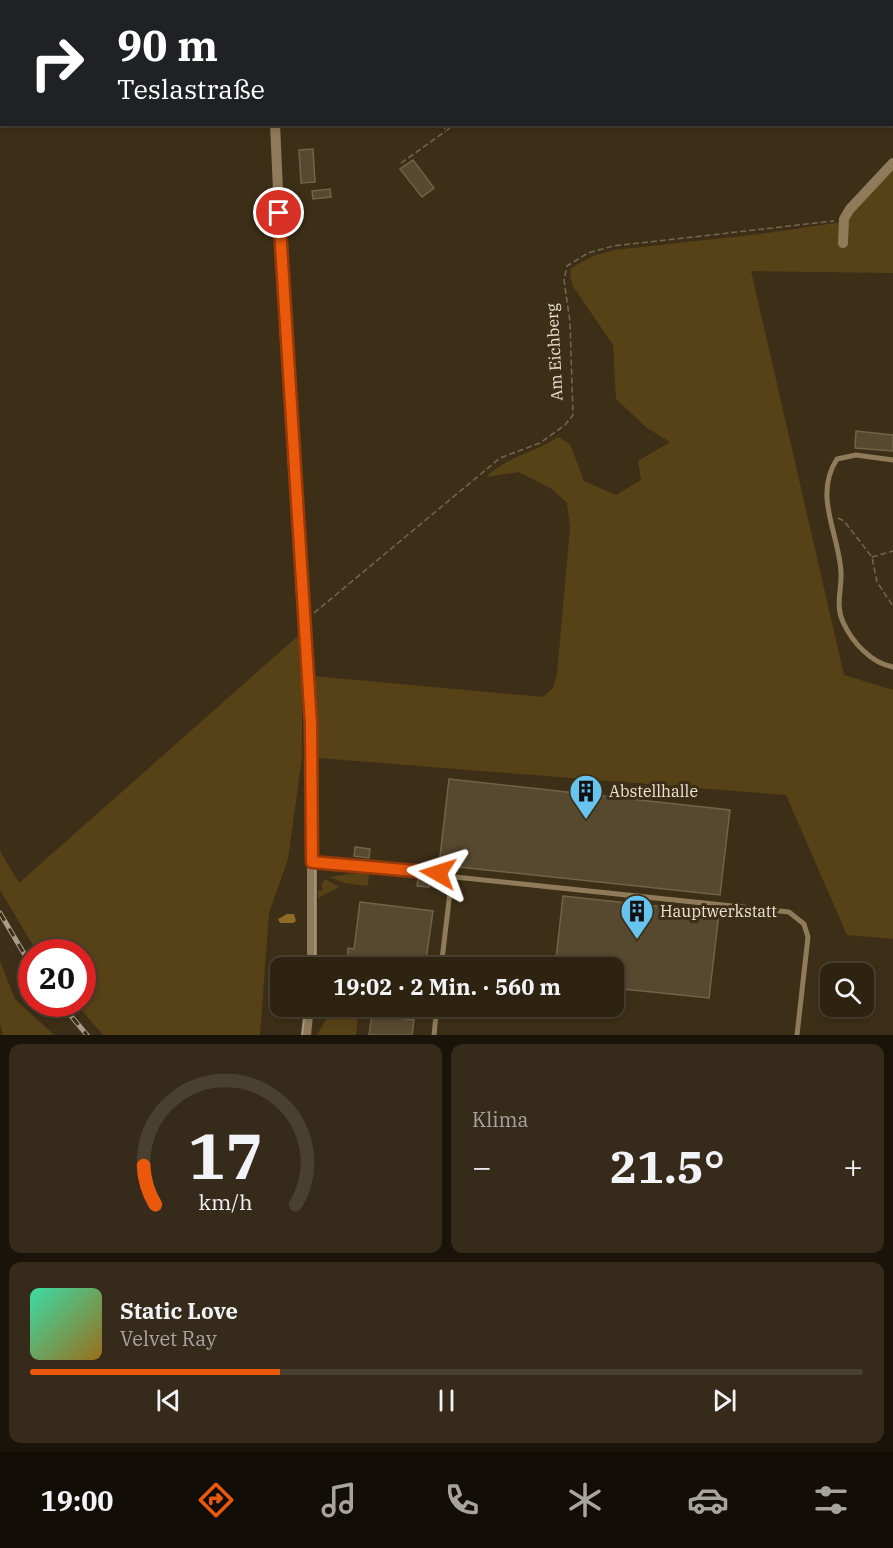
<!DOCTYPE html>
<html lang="de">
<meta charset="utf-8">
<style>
body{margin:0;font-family:"IBM Plex Serif",serif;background:#362b1a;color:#f1f3f6;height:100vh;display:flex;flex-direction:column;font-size:22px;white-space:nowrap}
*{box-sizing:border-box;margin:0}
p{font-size:20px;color:#a7a49f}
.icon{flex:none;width:33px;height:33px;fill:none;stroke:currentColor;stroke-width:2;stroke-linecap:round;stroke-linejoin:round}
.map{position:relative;height:1035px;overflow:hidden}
.details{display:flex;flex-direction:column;gap:9px;padding:9px;background:#191309;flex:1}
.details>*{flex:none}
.top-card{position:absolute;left:0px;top:0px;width:894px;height:126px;box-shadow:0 3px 9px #0003,0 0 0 2px #494031;background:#202124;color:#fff;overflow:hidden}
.tools{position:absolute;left:820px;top:963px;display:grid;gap:12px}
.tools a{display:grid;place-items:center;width:54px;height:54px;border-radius:12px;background:#2e2311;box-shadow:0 3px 9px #0003,0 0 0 2px #494031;font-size:30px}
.speed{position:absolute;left:18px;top:939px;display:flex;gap:12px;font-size:30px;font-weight:700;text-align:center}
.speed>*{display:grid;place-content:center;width:78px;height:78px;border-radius:50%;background:#2e2311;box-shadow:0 3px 9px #0003,0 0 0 2px #494031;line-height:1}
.speed .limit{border:9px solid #d22;background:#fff;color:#111}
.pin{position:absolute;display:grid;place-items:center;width:51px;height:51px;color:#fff;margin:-26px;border:3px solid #fff;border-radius:50%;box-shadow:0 2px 6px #0007}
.me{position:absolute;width:66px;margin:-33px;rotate:276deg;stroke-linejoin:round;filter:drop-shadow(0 0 4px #0008)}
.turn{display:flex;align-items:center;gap:21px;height:126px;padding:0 18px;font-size:27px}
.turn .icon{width:78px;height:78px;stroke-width:2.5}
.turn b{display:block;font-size:42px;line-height:51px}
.big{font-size:45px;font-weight:800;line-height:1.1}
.details .card{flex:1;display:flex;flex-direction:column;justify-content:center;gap:9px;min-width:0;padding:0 21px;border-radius:12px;background:#362b1a}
.details .dial{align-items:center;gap:0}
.dial svg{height:156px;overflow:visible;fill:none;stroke:#494031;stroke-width:7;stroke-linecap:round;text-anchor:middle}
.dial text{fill:#f1f3f6;stroke:none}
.song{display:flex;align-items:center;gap:18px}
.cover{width:72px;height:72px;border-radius:9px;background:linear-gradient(135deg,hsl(160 70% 55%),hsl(40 70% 35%))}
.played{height:6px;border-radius:3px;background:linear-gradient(90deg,#ea580c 30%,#494031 30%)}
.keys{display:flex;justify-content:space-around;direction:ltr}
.heat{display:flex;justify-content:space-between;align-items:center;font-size:33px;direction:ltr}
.details .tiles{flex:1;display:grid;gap:9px;grid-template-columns:1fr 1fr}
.card:last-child{grid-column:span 2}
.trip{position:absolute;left:270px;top:957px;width:354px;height:60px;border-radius:12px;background:#2e2311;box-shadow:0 3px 9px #0003,0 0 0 2px #494031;font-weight:800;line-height:60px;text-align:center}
.tab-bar{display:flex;height:96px;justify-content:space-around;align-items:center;background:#120e07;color:#a7a49f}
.tab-bar .icon{width:42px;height:42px}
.tab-bar .current{color:#ea580c}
.tab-bar b{font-size:27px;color:#f1f3f6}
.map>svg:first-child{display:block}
.green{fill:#574117}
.water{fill:#8f6a25}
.building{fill:#574830;stroke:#716248;stroke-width:1.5}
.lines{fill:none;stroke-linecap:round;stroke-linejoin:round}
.path{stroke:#746752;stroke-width:1.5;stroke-dasharray:6 3;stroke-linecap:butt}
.service{stroke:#8f7b59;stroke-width:5}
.minor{stroke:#8f7b59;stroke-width:10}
.tram{stroke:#a89d8a;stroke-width:1.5}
.rail-casing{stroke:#a89d8a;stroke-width:5}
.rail{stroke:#3d2f17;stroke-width:3;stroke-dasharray:9;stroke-linecap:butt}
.route-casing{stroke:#983908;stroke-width:15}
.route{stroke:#ea580c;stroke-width:10}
.labels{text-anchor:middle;stroke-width:6;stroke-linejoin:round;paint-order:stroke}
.street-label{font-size:16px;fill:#ece3d4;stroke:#3d2f17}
.poi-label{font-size:16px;fill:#ece3d4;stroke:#3d2f17;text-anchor:start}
</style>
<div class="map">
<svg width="893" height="1035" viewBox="0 0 893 1035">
<rect width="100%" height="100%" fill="#3d2f17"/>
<path class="green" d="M893,168v105l-142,-2 93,404 49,15v249l-46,-4 -61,-140 -467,-37 -6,-82 230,21 10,-9 4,-14 13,-146 -3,-25 -15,-14 -33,-17 -33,5c20,-20 48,-24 72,-40l12,7 14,37 32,14 25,-15 -3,-19 32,-19 -23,-14 -31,-29 -3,-54 -40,-59 -3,-10 1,-8 22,-12 21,-6 146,-16 89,-13 6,-11z
M299,635l3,26v96l-14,102 -19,54 -9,122h-157l-27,-31h6v-52h-45l-37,-62v-39l19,32z
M349,874h20l-1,12 -24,-3 -14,-6z
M325,879l14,8 -21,11v-7l5,-1 -2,-5z
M0,961l15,38 39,36h-51l-3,-11z
M363,1006l59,1 2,1 -1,10 -60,-7z
M333,1007h26l-3,28h-39z"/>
<path class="water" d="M287,914h7l2,7 -3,2h-13l-2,-4z"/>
<path class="building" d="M313,149l2,33 -14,1 -2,-33z
M413,160l21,28 -12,9 -22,-28z
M330,189l1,8 -18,2 -1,-8z
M856,431l37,4v16l-38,-3z
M449,779l281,31 -10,85 -281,-30z
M355,847l15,2 -1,9 -15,-2z
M418,879l11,1v7l-12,-1z
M563,896l156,17 -10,85 -95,-10v-20h-59z
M360,902l73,9 -7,49 -35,-4 -1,10 -43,-6 1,-12 6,1z
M372,1015l42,5 -2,15h-43z"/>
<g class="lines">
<path class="path" d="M442,124l4,7 9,-7
M401,163l45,-32
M838,518l6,3 28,36 5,25 16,24
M872,557l21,-6
M314,613l186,-155 40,-15 25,-18 8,-10 -3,-93 -6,-42 3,-14 21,-13 25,-7 221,-25"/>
<path class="service" d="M445,2l1,-2
M893,460l-37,-5 -19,4c-24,37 2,74 4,113 1,17 -6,33 2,50 9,20 28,41 50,45
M312,862l477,50 15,12 4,13 -11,98
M441,968l11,-93
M434,1035l3,-29"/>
<path class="minor" d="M272,0v2
M275,124l7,155 30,467v222
M843,243l1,-24 6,-10 43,-46
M306,1035l3,-29"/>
<path class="tram" d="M312,716l3,43v209
M302,1035l4,-29"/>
<defs>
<path id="rail" d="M0,913l32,54
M61,1004l26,31"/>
</defs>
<use href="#rail" class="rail-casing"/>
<use href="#rail" class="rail"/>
</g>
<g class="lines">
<defs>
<path id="route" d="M279,213l32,512 1,137 126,11"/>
</defs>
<use href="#route" class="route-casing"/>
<use href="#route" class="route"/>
</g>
<defs>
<symbol id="building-pin" viewBox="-11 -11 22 30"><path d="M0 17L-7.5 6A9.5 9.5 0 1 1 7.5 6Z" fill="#66c4ef" stroke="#3d2f17"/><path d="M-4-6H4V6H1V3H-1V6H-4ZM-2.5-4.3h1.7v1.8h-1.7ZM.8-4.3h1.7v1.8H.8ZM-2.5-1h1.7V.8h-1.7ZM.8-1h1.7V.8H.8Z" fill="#111"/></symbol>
</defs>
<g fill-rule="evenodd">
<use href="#building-pin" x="567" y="772" width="38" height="52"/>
<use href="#building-pin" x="618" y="892" width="38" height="52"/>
</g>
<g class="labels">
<g class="street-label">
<text transform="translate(554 352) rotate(-93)" y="6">Am Eichberg</text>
</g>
<g class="poi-label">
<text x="609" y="797">Abstellhalle</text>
<text x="660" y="917">Hauptwerkstatt</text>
</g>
</g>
</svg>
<div class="tools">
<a><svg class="icon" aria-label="search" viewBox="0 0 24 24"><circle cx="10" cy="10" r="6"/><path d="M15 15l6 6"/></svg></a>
</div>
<div class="speed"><div class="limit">20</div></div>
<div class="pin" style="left:279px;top:213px;background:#d93025"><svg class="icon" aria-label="arrive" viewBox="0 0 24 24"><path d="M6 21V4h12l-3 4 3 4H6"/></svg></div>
<svg class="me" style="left:438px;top:873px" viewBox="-20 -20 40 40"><path d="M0-17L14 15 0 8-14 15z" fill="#ea580c" stroke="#fff" stroke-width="4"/></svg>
<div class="trip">19:02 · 2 Min. · 560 m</div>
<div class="top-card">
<div class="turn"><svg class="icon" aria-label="right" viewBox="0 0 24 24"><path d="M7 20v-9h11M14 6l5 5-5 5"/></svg><div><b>90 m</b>Teslastraße</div></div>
</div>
</div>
<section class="details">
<div class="tiles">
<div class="card dial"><svg viewBox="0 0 100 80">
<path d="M14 69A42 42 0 1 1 86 69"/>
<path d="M14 69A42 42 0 0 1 8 49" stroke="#ea580c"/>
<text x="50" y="56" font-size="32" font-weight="700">17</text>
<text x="50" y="72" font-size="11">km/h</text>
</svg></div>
<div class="card"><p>Klima</p>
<div class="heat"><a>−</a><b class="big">21.5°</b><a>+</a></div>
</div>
<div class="card">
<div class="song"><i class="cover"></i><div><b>Static Love</b><p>Velvet Ray</p></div></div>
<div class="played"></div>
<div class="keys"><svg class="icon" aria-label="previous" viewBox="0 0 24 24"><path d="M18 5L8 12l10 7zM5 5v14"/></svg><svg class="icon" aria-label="pause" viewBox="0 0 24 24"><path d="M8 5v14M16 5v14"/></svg><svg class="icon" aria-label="next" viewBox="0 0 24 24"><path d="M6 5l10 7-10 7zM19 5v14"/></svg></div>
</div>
</div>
</section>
<nav class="tab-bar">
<b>19:00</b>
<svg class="icon current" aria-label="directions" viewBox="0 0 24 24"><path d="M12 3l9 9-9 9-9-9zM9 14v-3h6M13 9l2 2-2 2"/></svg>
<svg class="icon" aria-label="music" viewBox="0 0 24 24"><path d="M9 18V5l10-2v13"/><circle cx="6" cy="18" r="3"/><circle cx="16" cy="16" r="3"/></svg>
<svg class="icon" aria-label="phone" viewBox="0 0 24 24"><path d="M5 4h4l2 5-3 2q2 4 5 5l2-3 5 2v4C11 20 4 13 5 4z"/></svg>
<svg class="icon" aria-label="climate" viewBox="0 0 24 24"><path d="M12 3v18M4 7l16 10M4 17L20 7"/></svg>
<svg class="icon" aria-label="car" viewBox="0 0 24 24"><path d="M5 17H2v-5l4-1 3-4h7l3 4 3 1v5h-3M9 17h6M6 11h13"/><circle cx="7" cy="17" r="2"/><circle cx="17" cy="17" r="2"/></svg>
<svg class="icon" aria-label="filters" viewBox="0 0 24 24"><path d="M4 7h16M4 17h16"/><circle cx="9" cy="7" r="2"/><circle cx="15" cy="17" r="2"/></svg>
</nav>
